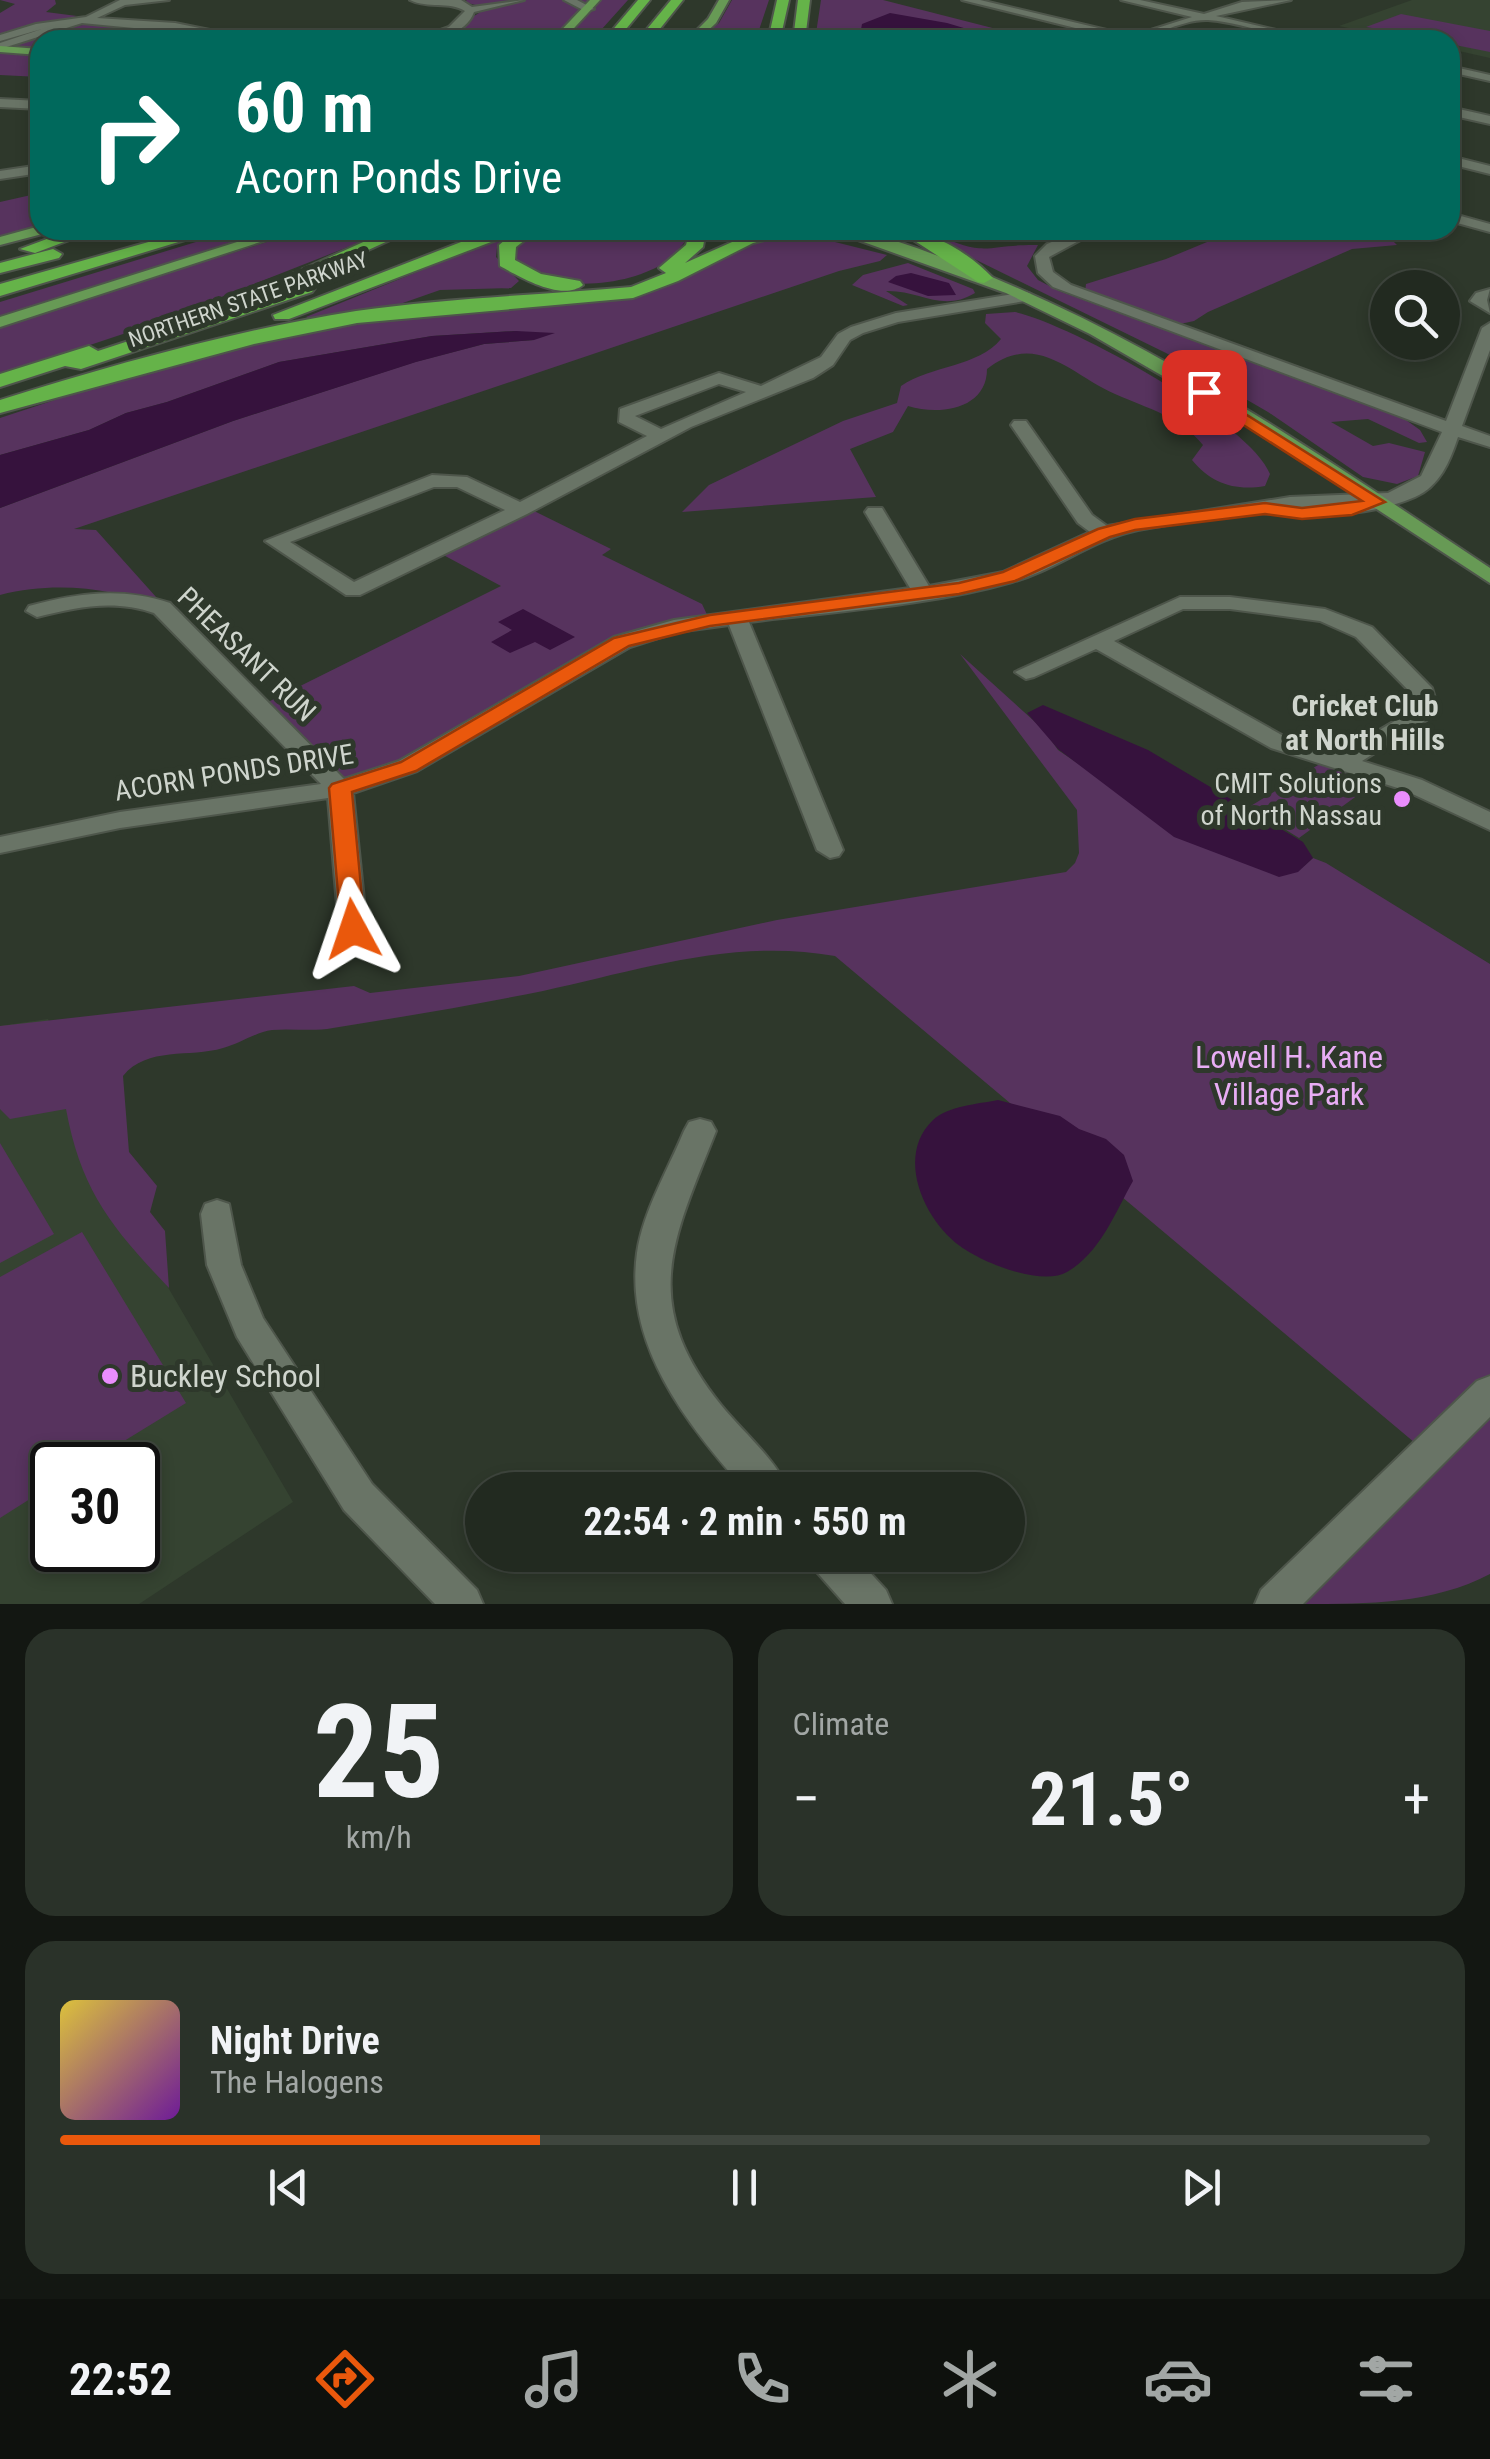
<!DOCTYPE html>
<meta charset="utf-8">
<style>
body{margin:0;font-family:"Roboto Condensed",sans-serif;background:#2a3229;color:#f1f3f6;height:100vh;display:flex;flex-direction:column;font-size:38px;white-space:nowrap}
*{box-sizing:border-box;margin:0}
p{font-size:32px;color:#a2a7a5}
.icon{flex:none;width:55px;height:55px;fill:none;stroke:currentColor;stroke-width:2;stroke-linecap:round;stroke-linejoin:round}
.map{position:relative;height:1604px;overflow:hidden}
.details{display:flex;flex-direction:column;gap:25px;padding:25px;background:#131712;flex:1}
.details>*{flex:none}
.banner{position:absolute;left:30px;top:30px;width:1430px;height:210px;border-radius:30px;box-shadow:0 5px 15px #0003,0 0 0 2px #3f463e;background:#00695c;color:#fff;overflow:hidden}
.buttons{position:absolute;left:1370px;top:270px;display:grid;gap:20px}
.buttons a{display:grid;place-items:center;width:90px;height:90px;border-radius:50%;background:#222a20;box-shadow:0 5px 15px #0003,0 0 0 2px #3f463e;font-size:50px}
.speed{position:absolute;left:30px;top:1442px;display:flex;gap:20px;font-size:50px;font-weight:700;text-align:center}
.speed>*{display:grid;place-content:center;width:130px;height:130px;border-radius:50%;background:#222a20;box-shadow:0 5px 15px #0003,0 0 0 2px #3f463e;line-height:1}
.speed .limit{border:5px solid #111;border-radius:15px;background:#fff;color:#111}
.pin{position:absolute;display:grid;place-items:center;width:85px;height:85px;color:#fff;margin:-42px;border-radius:20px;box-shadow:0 5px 15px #0006}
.me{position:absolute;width:110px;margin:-55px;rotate:355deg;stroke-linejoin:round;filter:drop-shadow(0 0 8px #0008)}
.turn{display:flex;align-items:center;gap:35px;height:210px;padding:0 40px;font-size:45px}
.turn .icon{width:130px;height:130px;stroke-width:2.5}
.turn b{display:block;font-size:70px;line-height:85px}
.big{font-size:75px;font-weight:700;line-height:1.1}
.details .card{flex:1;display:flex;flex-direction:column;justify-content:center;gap:15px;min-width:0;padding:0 35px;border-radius:30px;background:#2a3229}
.details .dial{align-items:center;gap:0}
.dial b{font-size:130px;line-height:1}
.song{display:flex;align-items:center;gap:30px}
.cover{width:120px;height:120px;border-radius:15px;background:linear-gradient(135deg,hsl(50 70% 55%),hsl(280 70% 35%))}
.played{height:10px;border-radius:5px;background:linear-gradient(90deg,#ea580c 35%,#3f463e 35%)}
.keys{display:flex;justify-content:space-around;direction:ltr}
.heat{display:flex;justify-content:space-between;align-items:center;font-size:55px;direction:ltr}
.details .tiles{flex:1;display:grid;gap:25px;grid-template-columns:1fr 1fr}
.card:last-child{grid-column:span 2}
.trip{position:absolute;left:465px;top:1472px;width:560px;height:100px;border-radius:50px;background:#222a20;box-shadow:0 5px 15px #0003,0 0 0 2px #3f463e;font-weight:700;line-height:100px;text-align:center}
.dock{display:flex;height:160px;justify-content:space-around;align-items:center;background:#0e110d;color:#a2a7a5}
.dock .icon{width:70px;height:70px}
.dock .on{color:#ea580c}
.dock b{font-size:45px;color:#f1f3f6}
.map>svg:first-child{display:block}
.built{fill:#354331;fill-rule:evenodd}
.green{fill:#57335e}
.water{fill:#36123d}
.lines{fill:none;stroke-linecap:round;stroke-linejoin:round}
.minor-casing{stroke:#4e564b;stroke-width:4}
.major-casing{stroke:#4e564b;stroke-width:4}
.highway-casing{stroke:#4e564b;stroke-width:4}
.minor{fill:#697466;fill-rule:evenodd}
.major{fill:#679a55;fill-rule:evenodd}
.highway{fill:#65b349;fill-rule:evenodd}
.route{fill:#ea580c;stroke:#983908;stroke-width:2.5}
.poi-dot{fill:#ea8dfd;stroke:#2e382b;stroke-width:4}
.labels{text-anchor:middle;stroke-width:10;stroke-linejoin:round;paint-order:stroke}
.far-street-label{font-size:22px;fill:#cfd5cd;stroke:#2e382b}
.street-label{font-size:28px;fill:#cfd5cd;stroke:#2e382b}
.poi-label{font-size:28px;fill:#cfd5cd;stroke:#2e382b;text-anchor:end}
.neighbourhood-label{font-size:30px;font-weight:bold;fill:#cfd5cd;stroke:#2e382b}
.near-park-label{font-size:32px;fill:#e8adf4;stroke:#2e382b}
.near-poi-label{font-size:32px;fill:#cfd5cd;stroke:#2e382b;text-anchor:start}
</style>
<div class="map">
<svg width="1490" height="1604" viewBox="0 0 1490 1604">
<rect width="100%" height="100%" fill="#2e382b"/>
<path class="built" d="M1412,0h78v58l-40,-9v-9h-44l-67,-14z
M48,1019l75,191 170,292 -154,102h-139v-578zM52,1465h86v85h-86z"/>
<path class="green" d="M0,0h55l1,4 -10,8 31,4 -77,21v-24l15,-9z
M467,0h128l-14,4 8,5 -32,31h-139l35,-11 34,-21 -23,-6z
M600,0h28l-36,40h-28z
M732,0h37l-12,36 -5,4h-54l21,-17z
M821,0h62l156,40h-224z
M1401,14l89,17v21l-40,-8v-4l-84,-13z
M98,21l77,5 79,14h-214v37l-40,-2v-29z
M40,193v37l-40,11v-39z
M235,230h38l-273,86v-14z
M305,230h86l-238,94 -153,51v-49z
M533,230h153l2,8c-6,7 -13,17 -21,23 -38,27 -125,35 -155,-5l2,-10z
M915,230h24l-4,3c50,26 52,11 103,12l-11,21 11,14 21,11 340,124 21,15 7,12 -8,1 -51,-24 -37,3 42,24 16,-3 36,9 -7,24 -21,8 -34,-7 -95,-65 -102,-59z
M1236,230h137l13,4 11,11 -45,4 -144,63 -14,9 -14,3 -95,-32 1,-8 80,-25z
M782,234h21l84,21 -7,6 -41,10 -765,258 22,1 69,77c-56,-19 -108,-26 -165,-12v-87l233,-87 182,-59 69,-18 50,-4 -18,-9 -84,5 -153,26 -112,40 -41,11 -37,17 -89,25v-37l158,-52 172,-42 264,-23 149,-57z
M496,240l8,1 -7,7 -1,9 23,24 -8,7 -71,2 -40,14 -90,16 -4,-3z
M908,263l65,26 2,4c-33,20 -55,-3 -89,-2l22,14 -5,1 -51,-21 11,-10z
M1015,312c55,12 236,111 255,162l-5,12c-30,5 -53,-2 -73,-26l11,-15c-24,-29 -54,-36 -88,-51 -44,-19 -78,-64 -128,-25 0,40 -47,47 -79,37l-15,26 -43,17 26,48 -194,15 27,-27 134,-64 54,-18 4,-17c31,-21 77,-19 100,-47l-16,-16 1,-9z
M526,507l85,42 -9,6 100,49 8,17 -88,21 -106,65 -176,82 -80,-83 241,-120 -65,-35z
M960,654l84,76 14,20 25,17 221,99 9,-8 13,5 164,101v429l-63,60 -592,-497c-101,-18 -195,14 -292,35 -70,14 -140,26 -210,37 -21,4 -40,0 -61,2 -16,2 -33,14 -49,18 -33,10 -76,-2 -100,28l6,76 28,34 -7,26 15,19 4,57c-57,-60 -88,-97 -103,-179l-56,10 -10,-10v-83l354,-40 16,7 149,-17 258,-56 289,-48 9,-9 4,-10 -2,-43z
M1328,759l56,17 -85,62 -50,-31z
M0,1143l54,91 -54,29z
M82,1232l104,171 -101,62h-33v20l-52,33v-241z
M1490,1412v162c-57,30 -122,30 -187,30z"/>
<path class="water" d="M890,13l57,10 57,17h-145l3,-16z
M911,273l38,10 7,12 -28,1 -40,-14 8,-6z
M516,331l39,2 -21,7 -50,4 -68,18 -183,59 -233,87v-53l89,-25 37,-17 41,-11 112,-40 153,-26z
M523,609l52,28 -25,13 -15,-8 -25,11 -19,-11 21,-12 -14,-8z
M1043,705l105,45 155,92 10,16 -15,14 -19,5 -105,-40 -116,-88 -31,-36z
M998,1100l62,16 19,13 27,10 18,16 9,26c-18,32 -33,72 -66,91 -25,15 -86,-10 -107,-26 -36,-26 -65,-90 -27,-126 15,-14 45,-16 65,-20z"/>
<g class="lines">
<defs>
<path id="minor" d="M120,0h49l-44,5 -28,13 78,5 84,17 -177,-17 -82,26v-6l42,-14 -42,12v-6l36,-11 50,-7z
M410,0h51l11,7 52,-7 -50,12c-8,23 -39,28 -61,28l36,-13 16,-16c-16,-10 -37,-2 -55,-11z
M564,0h13l17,9 -9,2z
M962,0h18l152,36 60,-19 -71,-17h19l64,14 38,-12 49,-2 -75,16 103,24c-38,0 -73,-17 -111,-20 -28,-1 -57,20 -84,20z
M1450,66l40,9v6l-40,-9z
M0,99l40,2v8l-40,-2z
M1450,107l40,9v8l-40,-9z
M1450,156l40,10v8l-40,-10z
M40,165v8l-40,6v-8z
M1450,213l40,11v8l-40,-11z
M1080,230h19l-50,27 4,15 18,13 375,136 36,-93 8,-5v27l-28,76 28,10v11l-32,-10c-8,24 -18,49 -43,60 -51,22 -102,18 -156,16 -32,-1 -88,12 -121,17 -45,9 -82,40 -126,52 -84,24 -176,29 -263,40l94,228 -4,6 -9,2 -13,-8 -88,-225 -52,7 -47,15 -213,124 -64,22 14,136 -4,7h-20l-4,-7 -11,-131 -208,30 -120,25v-16l120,-25 201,-28 -167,-171c-40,-14 -77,-6 -117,4l-11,-6 3,-5c49,-13 92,-19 141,-3l174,176 55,-18 215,-124 60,-17 236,-32 -45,-76 3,-4h14l47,78 74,-14 87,-40 -12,-9 -67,-98 3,-4h12l66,94 15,11 183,-29 98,-4 33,-17 21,-44 -389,-145 -15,-14 -3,-17 12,-12z
M1490,289l-3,11 3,13 -20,-12 6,-8z
M1026,292l5,2v6l-133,22 -35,11 -13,7 -17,25 -20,13 -122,49 -164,87 -167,81h-14l-81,-54 167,-66 35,2 53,25 127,-66 -28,-14 1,-13 99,-36 42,13 60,-29 17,-23 13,-7 45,-14zM719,384l27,8 -85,37 -26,-13zM434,487h23l48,23 -151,72 -64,-40z
M1180,597h50l95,12 47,18 60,61 7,24 -77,49 60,19 68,32v18l-86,-40 -133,-42 -175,-99 -62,28 -8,2 -11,-7zM1183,609h47l90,12 36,16 57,58 2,14 -76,45 -52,-16 -173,-97z
M700,1119l11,3 5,9c-43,109 -78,171 5,274 22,27 54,54 68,85h-44c-57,-65 -121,-144 -108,-237 6,-42 31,-83 47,-122l5,-9z
M217,1200l12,4 12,61 22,53 109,166 105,106 6,14h-48l-91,-94 -107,-173 -30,-72 -6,-51 4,-10z
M1490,1376v41l-187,187h-48l6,-14 216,-209z
M808,1555h46l32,35 6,14h-47l-31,-35z"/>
<path id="major" d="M590,0h10l-37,40h-11z
M719,0h10l-13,23 -18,17h-11l21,-21z
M0,46l40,3v6l-40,-3z
M40,226v4h8l-2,3 -46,12v-8z
M275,230h22l-297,97v-10z
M830,230c47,0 95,21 139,38 188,73 354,189 521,300v15l-239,-156 -161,-93 -84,-41z"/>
<path id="highway" d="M638,0h12l-33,40h-13z
M671,0h12l-32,40h-13z
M777,0h12l-9,40h-12z
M798,0h12l-5,40h-12z
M71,230h25l-61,23 -15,-4z
M191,230h27l-218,66v-12z
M390,230h22l-127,58 -6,1 -9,-5z
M492,230h46l-22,17 -1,13 26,14 39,7 3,4c-21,17 -63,-8 -83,-19l-1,-21 13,-11 -223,85h-14l-2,-4z
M690,230h16l-3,17 -18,16 74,-33h87l-8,5 -43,-3 -42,11 -75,38 -45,17 -276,25 -103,21 -254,69v-13c115,-36 236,-70 356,-89 91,-13 184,-16 275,-24l35,-14 -7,-5 27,-23z
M898,230c34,0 71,23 95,48l-9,5 -6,-1z
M53,249l9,5 -3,4 -59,15v-10z
M306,283l9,5 -3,4 -231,77 -16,-3 -65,21v-13l89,-28 9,5z"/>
</defs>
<use href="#minor" class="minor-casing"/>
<use href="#major" class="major-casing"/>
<use href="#highway" class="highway-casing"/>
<use href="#minor" class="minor"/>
<use href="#major" class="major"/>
<use href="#highway" class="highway"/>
</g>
<path class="route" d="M1204,388l181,114 -33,13 -50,4 -37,-5 -130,16 -25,7 -95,44 -56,13 -249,32 -81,20 -213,125 -64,21 13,137 -12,9 -9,-3 -3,-6 -12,-141 3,-4 69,-22 213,-124 96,-23 249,-32 44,-11 95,-43 37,-10 130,-16 37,5 60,-7 -164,-105v-7z"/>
<g class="poi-dot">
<circle cx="1402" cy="799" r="10"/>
<circle cx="110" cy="1376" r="10"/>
</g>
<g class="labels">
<g class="far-street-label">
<text transform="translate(248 299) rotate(-19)" y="8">NORTHERN STATE PARKWAY</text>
</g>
<g class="street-label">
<text transform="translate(247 654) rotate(44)" y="10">PHEASANT RUN</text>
<text transform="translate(234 772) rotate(-9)" y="10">ACORN PONDS DRIVE</text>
</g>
<g class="poi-label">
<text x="1382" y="793">CMIT Solutions<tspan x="1382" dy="32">of North Nassau</tspan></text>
</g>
<g class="neighbourhood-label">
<text x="1365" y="716">Cricket Club<tspan x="1365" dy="34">at North Hills</tspan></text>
</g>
<g class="near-park-label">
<text x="1289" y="1068">Lowell H. Kane<tspan x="1289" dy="37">Village Park</tspan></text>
</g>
<g class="near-poi-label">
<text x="130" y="1387">Buckley School</text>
</g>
</g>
</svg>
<div class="buttons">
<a><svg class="icon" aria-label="search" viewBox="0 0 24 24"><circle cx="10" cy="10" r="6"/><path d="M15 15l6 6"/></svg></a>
</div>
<div class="speed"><div class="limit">30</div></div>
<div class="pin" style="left:1204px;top:392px;background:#d93025"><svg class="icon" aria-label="arrive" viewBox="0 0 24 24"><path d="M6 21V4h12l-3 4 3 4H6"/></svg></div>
<svg class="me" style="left:353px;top:929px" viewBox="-20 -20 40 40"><path d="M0-17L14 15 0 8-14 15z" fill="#ea580c" stroke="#fff" stroke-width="4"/></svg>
<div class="trip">22:54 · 2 min · 550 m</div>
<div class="banner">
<div class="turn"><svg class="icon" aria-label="right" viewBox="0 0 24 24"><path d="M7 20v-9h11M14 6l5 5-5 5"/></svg><div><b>60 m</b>Acorn Ponds Drive</div></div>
</div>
</div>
<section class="details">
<div class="tiles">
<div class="card dial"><b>25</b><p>km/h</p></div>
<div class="card"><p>Climate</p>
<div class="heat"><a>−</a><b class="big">21.5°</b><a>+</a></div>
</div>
<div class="card">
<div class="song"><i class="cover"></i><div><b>Night Drive</b><p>The Halogens</p></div></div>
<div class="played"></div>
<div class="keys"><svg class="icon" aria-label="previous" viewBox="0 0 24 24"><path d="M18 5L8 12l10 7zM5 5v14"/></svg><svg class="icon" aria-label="pause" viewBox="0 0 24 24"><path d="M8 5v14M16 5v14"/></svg><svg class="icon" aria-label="next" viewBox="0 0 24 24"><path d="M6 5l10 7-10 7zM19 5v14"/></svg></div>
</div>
</div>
</section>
<nav class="dock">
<b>22:52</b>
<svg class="icon on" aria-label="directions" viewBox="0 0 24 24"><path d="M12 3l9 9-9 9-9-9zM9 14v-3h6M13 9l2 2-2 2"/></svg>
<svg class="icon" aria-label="music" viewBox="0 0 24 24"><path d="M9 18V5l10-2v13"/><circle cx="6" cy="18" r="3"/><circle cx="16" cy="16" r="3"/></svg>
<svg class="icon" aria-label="phone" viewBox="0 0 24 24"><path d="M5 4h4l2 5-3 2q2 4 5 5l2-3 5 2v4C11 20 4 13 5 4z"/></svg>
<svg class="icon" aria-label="climate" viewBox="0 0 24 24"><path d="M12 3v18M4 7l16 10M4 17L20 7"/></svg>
<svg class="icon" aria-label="car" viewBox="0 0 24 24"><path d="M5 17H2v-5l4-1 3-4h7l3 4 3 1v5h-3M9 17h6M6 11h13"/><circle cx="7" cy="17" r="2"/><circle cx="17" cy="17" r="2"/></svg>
<svg class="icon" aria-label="filters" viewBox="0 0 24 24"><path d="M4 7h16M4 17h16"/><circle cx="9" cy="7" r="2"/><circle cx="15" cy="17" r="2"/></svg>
</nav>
